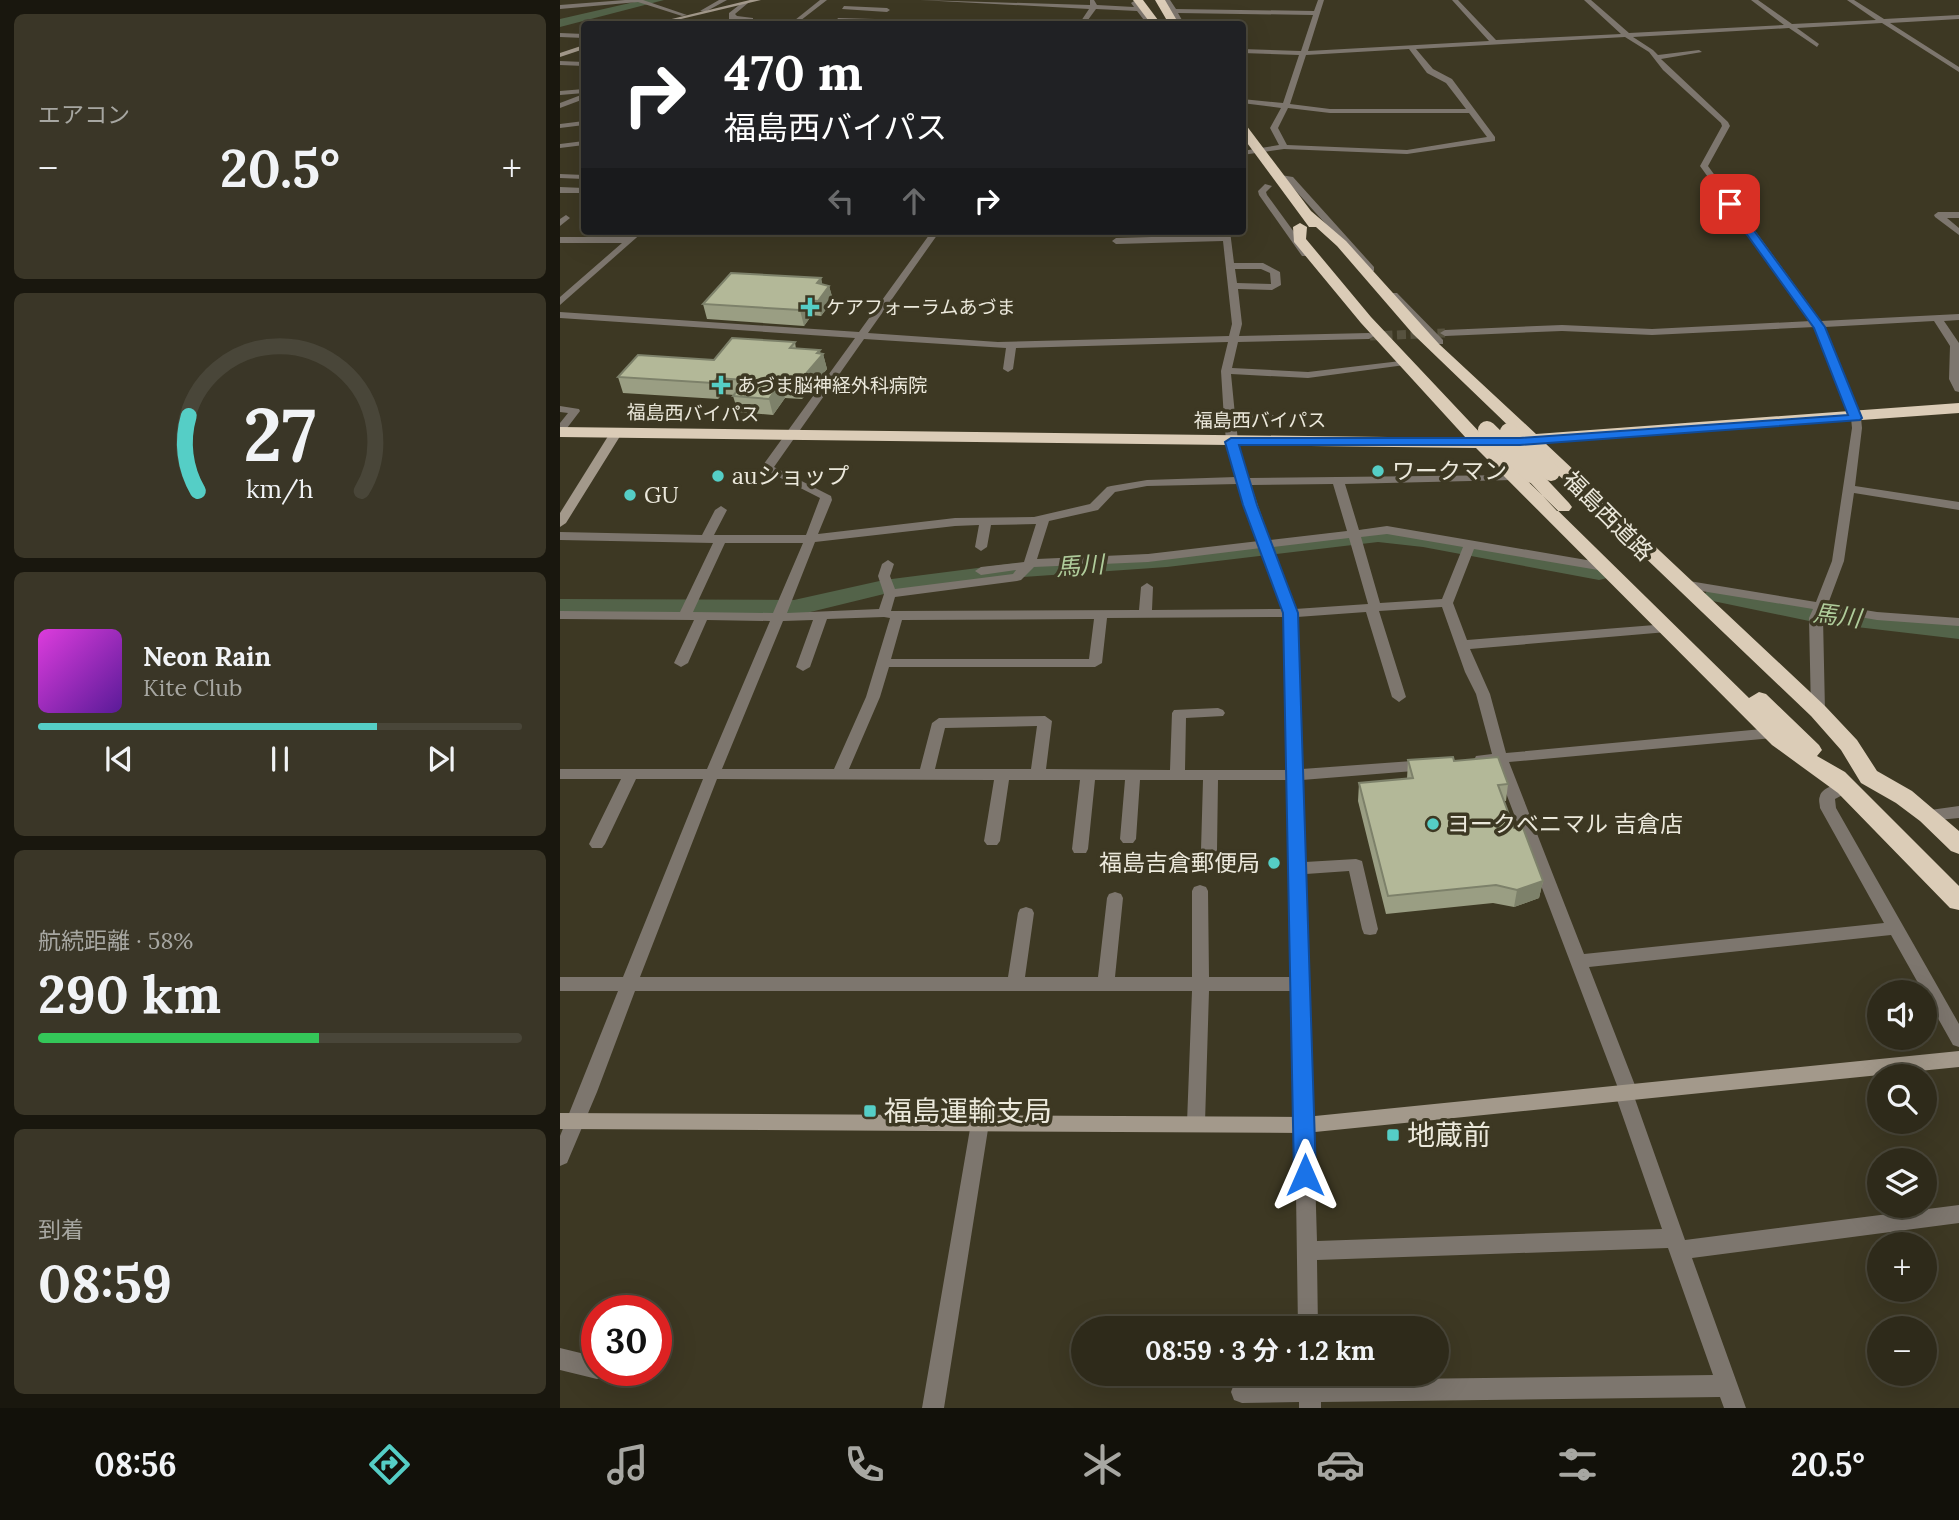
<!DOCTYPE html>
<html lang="ja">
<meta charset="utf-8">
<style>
body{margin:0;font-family:Lora,"Noto Sans JP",serif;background:#3a3627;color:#f1f3f6;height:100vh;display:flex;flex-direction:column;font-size:26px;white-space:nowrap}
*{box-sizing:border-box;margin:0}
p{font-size:23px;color:#a7a7a2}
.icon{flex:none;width:38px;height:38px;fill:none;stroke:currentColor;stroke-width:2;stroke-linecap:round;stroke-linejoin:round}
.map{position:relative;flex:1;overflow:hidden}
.drawer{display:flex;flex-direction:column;gap:14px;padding:14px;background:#19170e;width:560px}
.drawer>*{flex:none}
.top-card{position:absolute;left:21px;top:21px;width:665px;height:214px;border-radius:7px;box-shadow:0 7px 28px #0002,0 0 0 2px #494639;background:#202124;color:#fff;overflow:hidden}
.controls{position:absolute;left:1307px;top:980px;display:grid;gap:14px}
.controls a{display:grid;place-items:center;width:70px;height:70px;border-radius:50%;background:#2e2a1a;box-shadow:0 7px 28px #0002,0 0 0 2px #494639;font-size:35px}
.speed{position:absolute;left:21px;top:1295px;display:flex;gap:14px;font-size:35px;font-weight:700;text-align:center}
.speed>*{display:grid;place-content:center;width:91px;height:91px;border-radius:50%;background:#2e2a1a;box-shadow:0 7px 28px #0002,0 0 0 2px #494639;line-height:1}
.speed .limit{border:10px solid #d22;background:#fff;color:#111}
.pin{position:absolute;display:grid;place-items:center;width:60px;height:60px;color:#fff;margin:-30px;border-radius:14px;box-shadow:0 4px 10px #0006}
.me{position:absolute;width:77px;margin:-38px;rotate:0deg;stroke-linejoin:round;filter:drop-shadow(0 0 5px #0008)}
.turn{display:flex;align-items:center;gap:24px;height:147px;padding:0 28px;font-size:32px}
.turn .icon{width:91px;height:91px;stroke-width:2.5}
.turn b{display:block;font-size:49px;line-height:60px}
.lanes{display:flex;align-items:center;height:66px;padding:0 28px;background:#0003;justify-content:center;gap:35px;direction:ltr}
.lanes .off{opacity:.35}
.big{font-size:52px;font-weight:700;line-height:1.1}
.drawer .card{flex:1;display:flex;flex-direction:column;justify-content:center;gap:10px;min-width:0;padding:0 24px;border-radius:10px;background:#3a3627}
.drawer .dial{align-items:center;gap:0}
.dial svg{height:182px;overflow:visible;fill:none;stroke:#494639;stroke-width:7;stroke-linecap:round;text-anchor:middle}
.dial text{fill:#f1f3f6;stroke:none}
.song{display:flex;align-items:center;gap:21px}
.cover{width:84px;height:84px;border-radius:10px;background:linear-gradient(135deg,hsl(300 70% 55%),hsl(270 70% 35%))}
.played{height:7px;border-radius:4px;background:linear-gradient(90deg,#55cec6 70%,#494639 70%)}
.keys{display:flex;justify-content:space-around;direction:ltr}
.heat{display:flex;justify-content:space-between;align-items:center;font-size:38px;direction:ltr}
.charge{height:10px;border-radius:5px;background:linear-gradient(90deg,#34c759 58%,#494639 0)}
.trip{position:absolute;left:511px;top:1316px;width:378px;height:70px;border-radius:35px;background:#2e2a1a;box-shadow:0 7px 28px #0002,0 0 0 2px #494639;font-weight:700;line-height:70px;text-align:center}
.dock{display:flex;height:112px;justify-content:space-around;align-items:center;background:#12110a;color:#a7a7a2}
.dock .icon{width:49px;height:49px}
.dock .selected{color:#55cec6}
.dock b{font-size:32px;color:#f1f3f6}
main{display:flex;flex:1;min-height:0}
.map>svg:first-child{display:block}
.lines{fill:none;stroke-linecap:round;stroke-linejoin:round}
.river{fill:#536349;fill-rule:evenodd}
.street-tunnel{stroke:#57523f;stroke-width:9;stroke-dasharray:9 4.5;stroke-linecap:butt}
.street{fill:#7d766e;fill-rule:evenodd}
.secondary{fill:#a3998b;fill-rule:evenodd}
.highway{fill:#dbccb7;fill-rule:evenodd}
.highway-bridge{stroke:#dbccb7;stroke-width:18}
.wall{fill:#9a9e83}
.shaded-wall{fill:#7d816a}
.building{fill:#b3b898;stroke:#7d816a;stroke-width:2}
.route{fill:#1a73e8;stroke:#114b97;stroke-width:2}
.poi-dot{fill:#55cec6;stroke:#3d3823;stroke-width:2.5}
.labels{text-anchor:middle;stroke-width:7;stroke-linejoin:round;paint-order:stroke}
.far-poi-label{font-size:19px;fill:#ebe8db;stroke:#3d3823;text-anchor:start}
.far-street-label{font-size:19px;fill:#ebe8db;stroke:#3d3823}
.poi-label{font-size:23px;fill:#ebe8db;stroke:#3d3823;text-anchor:start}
.street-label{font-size:23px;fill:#ebe8db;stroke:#3d3823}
.water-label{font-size:24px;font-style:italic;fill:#afcc9b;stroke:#3d3823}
.near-poi-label{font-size:28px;fill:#ebe8db;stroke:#3d3823;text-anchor:start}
</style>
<main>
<section class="drawer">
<div class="card"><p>エアコン</p>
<div class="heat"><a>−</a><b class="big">20.5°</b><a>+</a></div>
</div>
<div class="card dial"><svg viewBox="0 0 100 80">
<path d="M14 69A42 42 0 1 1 86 69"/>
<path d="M14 69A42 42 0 0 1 10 36" stroke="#55cec6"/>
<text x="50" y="56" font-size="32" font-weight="700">27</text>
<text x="50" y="72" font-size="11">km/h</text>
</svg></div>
<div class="card">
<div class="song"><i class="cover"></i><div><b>Neon Rain</b><p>Kite Club</p></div></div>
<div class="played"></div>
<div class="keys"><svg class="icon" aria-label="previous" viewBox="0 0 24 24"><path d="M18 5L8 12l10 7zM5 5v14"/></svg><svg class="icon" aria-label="pause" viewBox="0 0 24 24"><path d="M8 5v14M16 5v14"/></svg><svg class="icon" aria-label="next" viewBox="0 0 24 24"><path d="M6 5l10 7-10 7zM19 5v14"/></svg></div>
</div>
<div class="card"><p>航続距離 · 58%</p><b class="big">290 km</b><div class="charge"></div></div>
<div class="card"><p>到着</p><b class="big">08:59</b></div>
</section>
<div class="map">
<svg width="1399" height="1408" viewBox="0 0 1399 1408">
<rect width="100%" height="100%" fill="#3d3823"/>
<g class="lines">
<path class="river" d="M83,0h21l-104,27v-8z
M818,528l45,5 176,33 8,2 4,5 -4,5 -8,2 -176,-33 -45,-5 -211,25 -158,11 -125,16 -90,22 -234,-1v-16l234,1 90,-20 125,-16 158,-11z
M1156,588l98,18 145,17v16l-145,-17 -106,-22 -4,-5 4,-5z"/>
<path class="street-tunnel" d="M810,336l75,-3"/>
<path class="street" d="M65,0h18l44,15 -5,1 -44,-14 -78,7v-4z
M159,0h8l-22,12 -5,-1z
M260,0h7l-31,24h-6z
M360,0l170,5v-5h4l3,5 37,2 -3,-4 3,-2 19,23h-6l-10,-13 -41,-2 -11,15h-6l10,-15z
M604,0h6l6,9 138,2 4,-11h6l-16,51 181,-10 -37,-41h6l38,40 125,-6 -37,-34h7l38,33 155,-8 -33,-25h7l34,24 84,-4 -29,-20h7l30,19 75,-4v4l-69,4 69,44v5l-77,-49 -85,5 22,16 -2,3 -28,-19 -156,9 20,13 5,5 41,-5 3,2 -41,7 67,63 2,4 -22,40 113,155 138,-7v6l-15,1 15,22v49l-4,-1 -6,-12 1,-33 -16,-25 -109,6 36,91 1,10 -7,58 104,16v8l-105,-17 -10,68 -16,43 49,8 82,6v8l-82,-6 -52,-9 -2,7 2,93 -7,5 -7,-5 -2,-93 4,-9 -130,-21 -6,-4 6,-4 133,22 16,-41 20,-133 -1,-10 -36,-91 -163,8 -90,-4 -117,5 -5,-3 5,-3 117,-5 90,4 159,-8 -111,-155 22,-40 -1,-3 -58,-53 -14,-18 -24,-15 -209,12 17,20 19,10 43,58v4l-88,13 -123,-5 -42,6v-4l37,-6 -9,-17 11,-20 -39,-5v-4l41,4 16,-48 -57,-2v-4l59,2 12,-36 -135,-2 4,7 -4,4h-6l4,-4zM849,49l18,24 19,10 20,26h-136l-40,-5 16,-49zM728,108l42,5h139l18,24 -80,13 -120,-5 -9,-17z
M183,2l5,1 -13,11 2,2 16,2v2l-24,-1v-6z
M284,6l43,2 3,2 -3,2 -45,-3z
M278,18l37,1 3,2 -3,2 -39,-2z
M0,33l24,1v4l-24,-1z
M0,61l24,1v4l-24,-1z
M24,89v4l-24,2v-4z
M21,95h3v4l-24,9v-5z
M24,121v4l-24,3v-4z
M24,141v4l-24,3v-4z
M0,174l24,1v4l-24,-1z
M714,174l19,3 81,90v4h-6l-81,-90 -13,-3z
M682,181l4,2v6l-4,2z
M705,184l7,2 -6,6 1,3 43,59 -2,2h-6l-43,-61 -1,-4z
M0,187l24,1v5h-24z
M1378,212h21v6h-12l12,10v7l-24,-18 -1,-2z
M6,215l4,3 -10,8v-7z
M75,231h9l-84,74v-8l62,-54h-62v-6h68z
M372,231h8l-72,102 130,9 231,-6 3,-12 -9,-83 -107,3 -4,-3 4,-3 106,-3v-4h8l4,32h29l17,9 1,13 -9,5 -34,-1 4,35 -3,12 130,-3 5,3 -5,3 -131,3 -6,26 76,4 101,-12v4l-4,1 -97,13 -77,-4 4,41 36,-1 5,3 -5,3 -35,2 3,29 9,27 268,-3 2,2 -6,3 -167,4 14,46 28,-4 217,37 6,4 -6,4 -130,-22 -21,54 14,37 200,-16 7,4 -7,4 -197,17 20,45 16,59 267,-25 5,2 2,3 -7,5 -264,24 75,192 300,-31 -64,-115c0,-4 -2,-8 0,-12 2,-9 23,-15 30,-13l2,4 -2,4 -15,8 1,9 123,216v23l-6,-2 -62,-110 -302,32 49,126 -3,6 50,141 274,-35v18l-267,35 54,150h-22l-4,-11 -399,5v6h-22v-6l-57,1 -8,-3 -3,-8 3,-8 8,-3h56v-7h22v6l393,-5 -45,-127 -351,12 1,68h-20l-5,-337h-84l-4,132 -2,6 -7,2 -7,-2 -2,-6 5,-132h-557l-38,101 -30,71 -7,3v-30l58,-145h-58v-14h63l80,-198h-67l-31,65 -3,4h-10l-3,-4 32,-65h-61v-10h147l63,-148 -63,-1 -19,43 -7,4 -7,-4 20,-43 -134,-1v-8l120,1 33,-69 -153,-3v-8l142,3 13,-25 6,-4 6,4 -13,25h92l14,-37 -59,-30 94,-130 -295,-20v-6l299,20zM675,269h26l9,4 1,11 -34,-1zM304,339l142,9 -3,21 5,3 5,-3 3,-21 212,-6 -7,29 3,48 3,32 9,26 -89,3 -36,6 -4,1 -17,17 -56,13 -79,1 -137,16 14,-34 -1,-4 -57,-29zM678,484l21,57 -111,13 -111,5 12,-38 49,-11 17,-18 32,-6zM773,484l14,47 -77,9 -19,-55zM476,524l-12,38 -43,5 -6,4 6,4 35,-5 -3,4 -118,15 -5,-13 4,-12 -6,-4 -6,4 -4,12 6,18 -5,15 -92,4 28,-71 140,-16 24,-1 -4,22 6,4 6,-4 4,-22zM827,534l76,13 -21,52 -62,4 -19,-66zM789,538l19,66 -73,5 -22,-62zM165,543h78l-30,70 -80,-1zM701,548l21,61 -130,1 1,-23 -6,-4 -6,4 -2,23 -248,1 4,-14 122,-16 4,-1 13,-13 114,-5zM882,607l23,65 11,22 16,60 -16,2 -2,4 7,5 14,-1 123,324 -3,6 47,135 -345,12 -11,-367 43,-3 13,58 2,5 6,1 6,-1 2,-5 -16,-68 -6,-2 -51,3 -3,-82 124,-10 7,-5 -7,-5 -124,9 -5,-152 69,-5 26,85 7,5 7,-5 -27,-86zM324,617l6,1 -24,79 -32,72h-112l61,-148 30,-1 -17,47 7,4 7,-4 17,-48zM724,617l3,153h-102l1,-52 37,-2 2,-3 -2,-3 -5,-2 -44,2 -2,3 -2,57 -124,-1 6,-48 -7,-5 -106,2 -7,5 -12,46h-71l31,-72 9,-30h206l7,-4 5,-45zM534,619l-5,40h-198l11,-39zM477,726l-6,43h-96l10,-41zM157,779l277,1 -10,61 3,4h10l3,-4 9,-61h71l-8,69 2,4h12l2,-4 7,-69h30l-5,59 3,4h10l3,-4 4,-59h63l-2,70 2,4h12l2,-4 1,-70h69l5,197h-83l-1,-86 -2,-4 -6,-2 -6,2 -2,4v86h-77l8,-79 -2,-4 -6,-2 -6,2 -2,4 -9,79h-73l9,-64 -2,-4 -6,-2 -6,2 -2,4 -10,64h-368z
M831,293h6l46,47v4h-8l-44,-47z
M0,406l19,3 1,2 -16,21 -4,1v-10l8,-10 -8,-1z
M1399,806v12l-31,3 -5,-2 -3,-4 3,-4z
M420,1115l7,2 2,6 -45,285h-22l49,-285 2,-6z
M0,1348l37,9v13h10l-2,6 -8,3 -37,-9z"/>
<path class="secondary" d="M190,0h11l-101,24h-9z
M24,45v4l-24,8v-4z
M56,430l6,3 -56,90 -6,4v-14l50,-80z
M1399,1051v16l-654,66 -745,-4v-16l745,4z"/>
<path class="highway" d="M573,0h10l18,24h-10z
M595,0h10l14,24h-10z
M682,124l4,1 65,86 35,30 93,103 97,90 423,-31v10l-414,30 280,263 32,34 20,31 35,20 47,40v23l-8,-3 -31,-30 -24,-18 -35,-20 -20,-33 -30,-34 -284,-271 -34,2 256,251 10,-6 7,2 53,51 3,5 -5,6 28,16 114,114v24l-9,-2 -112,-115 -66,-48 -296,-297 -916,-11v-10l906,11 -105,-115 -67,-81 -1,-15 7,-4 7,4 -1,12 65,78 114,121 33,-3 -105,-101 -76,-88 -21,-19h-7l-67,-91z
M972,469l6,1 31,33 3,4 -3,4h-12l-31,-33 -3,-4 3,-4z"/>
<path class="highway-bridge" d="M927,430l45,44
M949,432l42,40"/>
</g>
<path class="wall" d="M261,278l1,6 7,2 4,14 -12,16 -9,-1 -8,11 -97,-7 -4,-15z
M235,342l1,7 24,1v4h3l4,15 -25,30 -17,-1 -12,17 -35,-3 -5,-16 1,-1 -12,-1 -4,5 -95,-6 -5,-16 96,-17z
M848,760l46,1 54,23 -2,17h-2l10,27 29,53 -4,17 -25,9 -21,-4 -107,11 -28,-113 1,-18 48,-4z"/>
<path class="shaded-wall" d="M261,278l3,15 5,-7 4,14 -12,16 -3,-15 -1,-18z
M248,300l4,15 -8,11 -4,-16z
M260,350l1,6 2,-2 4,15 -25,30 -4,-16z
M157,378l5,16 -4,5 -5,-16z
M221,382l4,16 -12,17 -4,-16z
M983,881l-4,17 -25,9 3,-17z"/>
<path class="building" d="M171,273l90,5 -4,5 12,3 -11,15 -10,-1 -8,10 -97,-6z
M172,338l63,4 -5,6 30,2 -3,3 6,1 -25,29 -17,-1 -12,17 -36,-3 13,-16 -29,-2 -4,5 -95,-6 20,-22 76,5z
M893,757l1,4 44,-4 10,27 -10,1 16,43h9l20,53 -26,9 -21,-5 -108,11 -29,-113 54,-5 -5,-18z"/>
<path class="route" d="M1170,201l3,1 92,125 37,91 -2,2 -340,25h-281l18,60 41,108 18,562 -3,7 -8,3 -7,-3 -4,-7 -11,-562 -40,-108 -18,-63 6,-4h289l328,-23 -34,-87 -89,-124z"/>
<g class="poi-dot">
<path d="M246.5 296.5h7v7h7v7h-7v7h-7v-7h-7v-7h7z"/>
<path d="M157.5 374.5h7v7h7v7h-7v7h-7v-7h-7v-7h7z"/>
<circle cx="818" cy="471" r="7"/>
<circle cx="158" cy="476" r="7"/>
<circle cx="70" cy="495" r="7"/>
<circle cx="873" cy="824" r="7"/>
<circle cx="714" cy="863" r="7"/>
<rect x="303" y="1104" width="14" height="14" rx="3.5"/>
<rect x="826" y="1128" width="14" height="14" rx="3.5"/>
</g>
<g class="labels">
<g class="far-poi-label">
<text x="266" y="314">ケアフォーラムあづま</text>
<text x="177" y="392">あづま脳神経外科病院</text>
</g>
<g class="far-street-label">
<text transform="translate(133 413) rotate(1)" y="7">福島西バイパス</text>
<text x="700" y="427">福島西バイパス</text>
</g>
<g class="poi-label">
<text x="832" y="479">ワークマン</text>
<text x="172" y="484">auショップ</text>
<text x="84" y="503">GU</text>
<text x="887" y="832">ヨークベニマル 吉倉店</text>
<text x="700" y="871" text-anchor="end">福島吉倉郵便局</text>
</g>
<g class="street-label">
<text transform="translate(1048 516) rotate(45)" y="8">福島西道路</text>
</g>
<g class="water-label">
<text transform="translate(520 566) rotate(-4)" y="8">馬川</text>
<text transform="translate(1277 616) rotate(7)" y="8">馬川</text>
</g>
<g class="near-poi-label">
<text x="324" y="1121">福島運輸支局</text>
<text x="847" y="1145">地蔵前</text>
</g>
</g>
</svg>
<div class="controls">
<a><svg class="icon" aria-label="sound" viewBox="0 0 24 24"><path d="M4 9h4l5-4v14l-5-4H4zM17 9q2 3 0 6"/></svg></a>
<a><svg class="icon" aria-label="search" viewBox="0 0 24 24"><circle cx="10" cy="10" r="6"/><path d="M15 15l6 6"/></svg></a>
<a><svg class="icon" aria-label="layers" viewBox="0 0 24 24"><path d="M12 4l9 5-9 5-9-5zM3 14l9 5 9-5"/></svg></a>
<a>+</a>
<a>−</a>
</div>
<div class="speed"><div class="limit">30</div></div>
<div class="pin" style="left:1170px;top:204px;background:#d93025"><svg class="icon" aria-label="arrive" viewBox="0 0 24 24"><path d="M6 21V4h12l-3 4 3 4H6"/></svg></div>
<svg class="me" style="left:745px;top:1175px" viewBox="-20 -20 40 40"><path d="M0-17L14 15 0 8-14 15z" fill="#1a73e8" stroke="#fff" stroke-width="4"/></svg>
<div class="trip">08:59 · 3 分 · 1.2 km</div>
<div class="top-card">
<div class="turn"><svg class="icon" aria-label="right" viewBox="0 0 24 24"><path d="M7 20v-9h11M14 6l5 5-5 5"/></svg><div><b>470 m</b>福島西バイパス</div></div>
<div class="lanes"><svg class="icon off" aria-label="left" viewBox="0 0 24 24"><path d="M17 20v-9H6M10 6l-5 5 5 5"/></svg><svg class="icon off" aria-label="ahead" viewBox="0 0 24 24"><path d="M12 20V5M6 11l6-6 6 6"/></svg><svg class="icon" aria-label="right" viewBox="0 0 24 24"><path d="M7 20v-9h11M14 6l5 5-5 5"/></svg></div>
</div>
</div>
</main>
<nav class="dock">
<b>08:56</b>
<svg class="icon selected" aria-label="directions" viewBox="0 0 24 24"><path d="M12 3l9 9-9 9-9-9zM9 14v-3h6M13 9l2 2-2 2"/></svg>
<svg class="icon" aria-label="music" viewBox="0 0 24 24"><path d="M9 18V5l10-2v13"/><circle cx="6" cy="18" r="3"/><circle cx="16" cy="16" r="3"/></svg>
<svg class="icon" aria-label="phone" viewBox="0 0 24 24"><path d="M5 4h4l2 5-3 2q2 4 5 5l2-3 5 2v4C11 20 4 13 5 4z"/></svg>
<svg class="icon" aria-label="climate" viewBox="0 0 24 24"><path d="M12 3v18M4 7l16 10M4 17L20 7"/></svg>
<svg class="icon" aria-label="car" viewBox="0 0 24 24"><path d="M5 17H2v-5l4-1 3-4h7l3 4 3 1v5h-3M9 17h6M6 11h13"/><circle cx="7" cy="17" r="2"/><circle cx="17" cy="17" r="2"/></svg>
<svg class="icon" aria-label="filters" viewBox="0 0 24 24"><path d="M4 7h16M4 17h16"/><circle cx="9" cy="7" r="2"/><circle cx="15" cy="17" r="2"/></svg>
<b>20.5°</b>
</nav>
